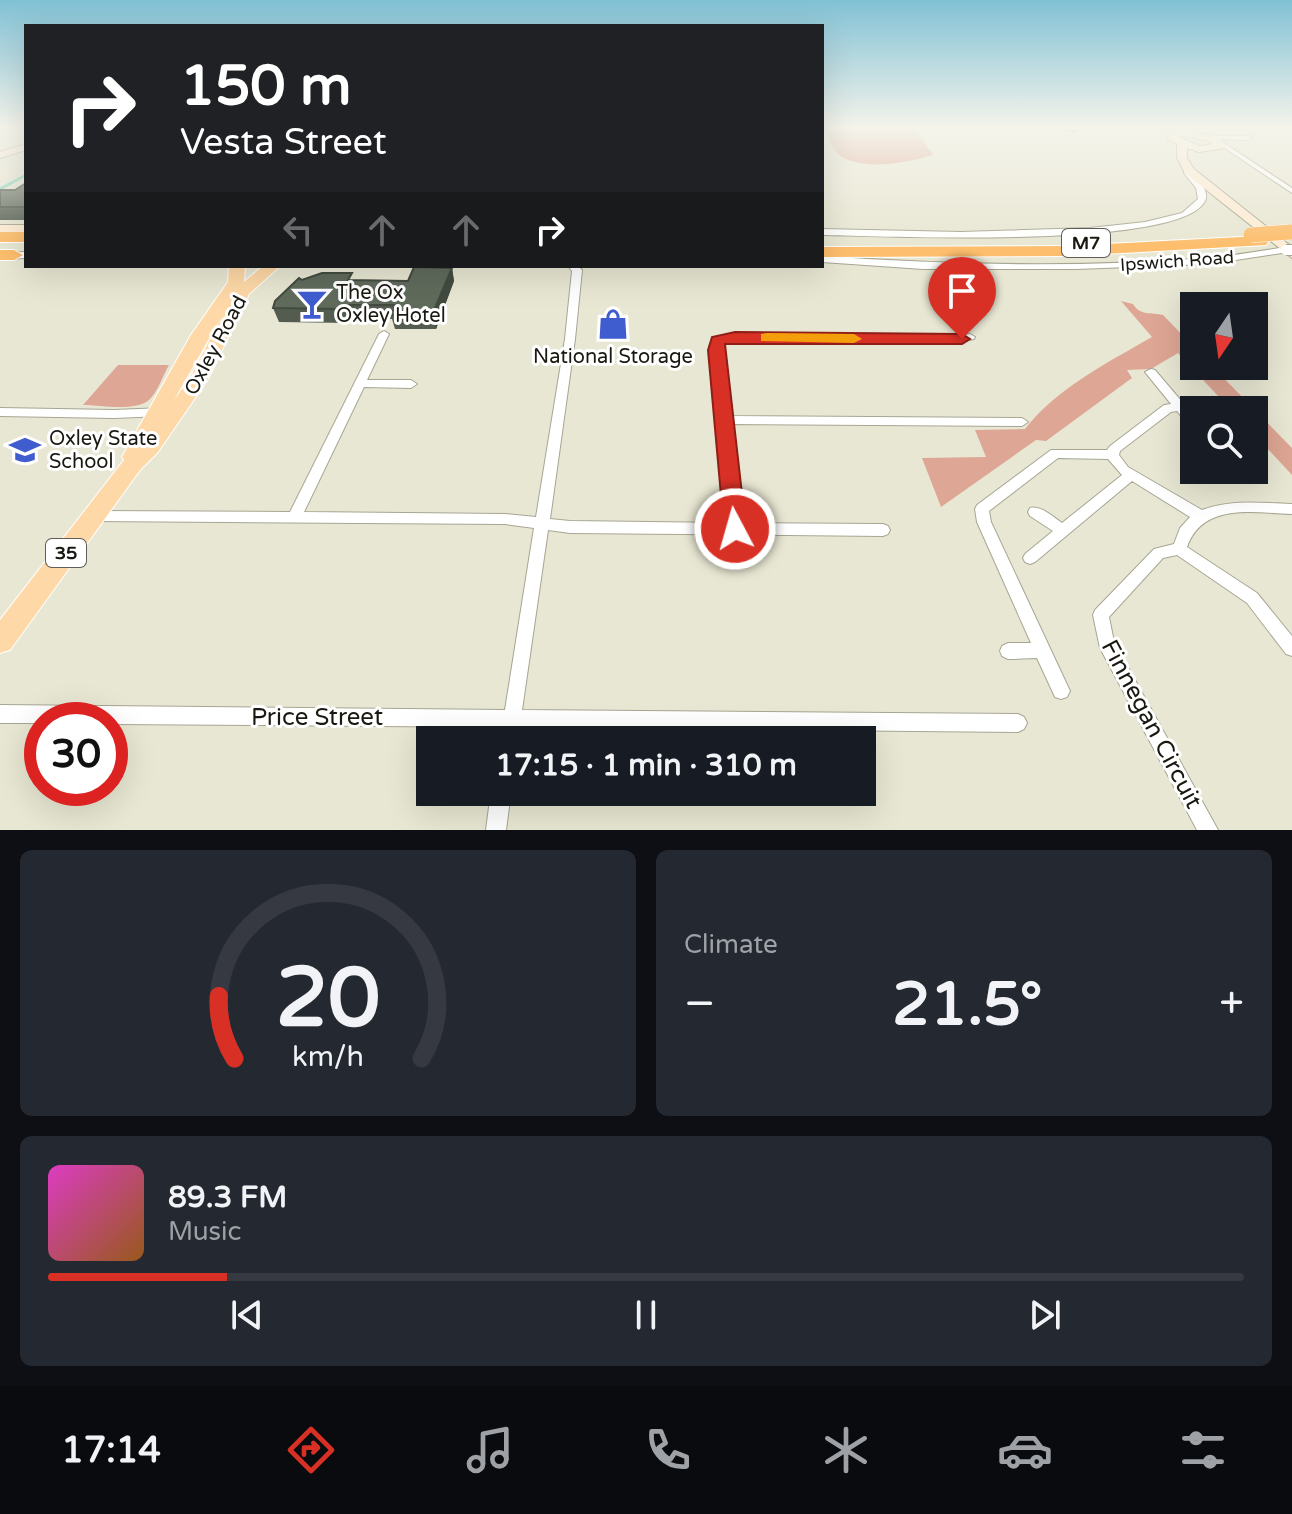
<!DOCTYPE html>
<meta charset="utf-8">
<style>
body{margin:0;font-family:"Varela Round",sans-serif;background:#242831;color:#f1f3f6;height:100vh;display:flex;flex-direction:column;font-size:30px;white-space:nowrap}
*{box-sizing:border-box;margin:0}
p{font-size:26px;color:#9ea1a6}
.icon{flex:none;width:44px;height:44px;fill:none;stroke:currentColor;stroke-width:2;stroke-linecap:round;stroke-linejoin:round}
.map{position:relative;height:830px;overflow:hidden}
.side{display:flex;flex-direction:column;gap:20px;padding:20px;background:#0d0f14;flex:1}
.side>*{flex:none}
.guide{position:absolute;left:24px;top:24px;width:800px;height:244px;border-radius:0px;box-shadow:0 8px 32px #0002;background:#202124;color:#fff;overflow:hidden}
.needle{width:52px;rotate:193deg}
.fabs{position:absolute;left:1180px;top:292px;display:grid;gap:16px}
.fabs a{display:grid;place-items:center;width:88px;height:88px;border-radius:0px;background:#171b24;box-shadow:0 8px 32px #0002;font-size:40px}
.speed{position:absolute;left:24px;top:702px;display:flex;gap:16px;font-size:40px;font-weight:700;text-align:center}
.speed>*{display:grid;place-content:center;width:104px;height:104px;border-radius:50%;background:#171b24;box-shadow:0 8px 32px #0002;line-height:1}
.speed .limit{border:12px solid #d22;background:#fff;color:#111}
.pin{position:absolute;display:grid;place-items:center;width:68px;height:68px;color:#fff;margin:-82px -34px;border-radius:50% 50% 50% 0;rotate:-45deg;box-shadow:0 0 8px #0007}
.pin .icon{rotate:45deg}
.me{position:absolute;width:88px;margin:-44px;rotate:354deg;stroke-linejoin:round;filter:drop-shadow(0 0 6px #0008)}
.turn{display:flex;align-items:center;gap:28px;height:168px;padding:0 24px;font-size:36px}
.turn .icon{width:104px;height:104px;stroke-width:2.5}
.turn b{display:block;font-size:56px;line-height:68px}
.lanes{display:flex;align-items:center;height:76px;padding:0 24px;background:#0003;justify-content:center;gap:40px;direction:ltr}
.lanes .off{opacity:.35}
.big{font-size:60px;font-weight:800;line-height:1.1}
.side .tile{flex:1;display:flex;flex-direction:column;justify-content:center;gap:12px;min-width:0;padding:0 28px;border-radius:12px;background:#242831}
.side .dial{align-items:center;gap:0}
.dial svg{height:208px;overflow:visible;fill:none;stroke:#363941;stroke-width:7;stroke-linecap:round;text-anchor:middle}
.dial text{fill:#f1f3f6;stroke:none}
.song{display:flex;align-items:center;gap:24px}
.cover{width:96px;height:96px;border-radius:12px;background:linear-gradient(135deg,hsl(310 70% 55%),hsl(30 70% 35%))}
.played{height:8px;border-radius:4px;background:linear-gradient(90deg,#d93025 15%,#363941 15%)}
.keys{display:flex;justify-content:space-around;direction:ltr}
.heat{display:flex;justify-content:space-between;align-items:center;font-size:44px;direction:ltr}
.side .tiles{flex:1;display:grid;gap:20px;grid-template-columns:1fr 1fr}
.tile:last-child{grid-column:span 2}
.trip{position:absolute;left:416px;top:726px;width:460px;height:80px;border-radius:0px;background:#171b24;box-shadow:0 8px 32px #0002;font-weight:800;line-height:80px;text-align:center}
.dock{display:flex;height:128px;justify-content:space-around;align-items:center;background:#090b0e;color:#9ea1a6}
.dock .icon{width:56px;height:56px}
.dock .current{color:#d93025}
.dock b{font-size:36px;color:#f1f3f6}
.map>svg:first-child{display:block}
.green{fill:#dea694}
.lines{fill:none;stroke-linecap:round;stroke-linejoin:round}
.stream{stroke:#86d5b9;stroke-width:3}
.minor-casing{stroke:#a7a693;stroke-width:2}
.secondary-casing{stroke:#a7a693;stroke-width:2}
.primary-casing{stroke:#fff;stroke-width:2}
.motorway-casing{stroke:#fff;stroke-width:2}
.minor{fill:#fff;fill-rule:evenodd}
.secondary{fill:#feecd3;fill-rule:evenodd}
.primary{fill:#fed8a7;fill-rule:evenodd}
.motorway{fill:#fdbe6d;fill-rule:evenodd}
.minor-bridge-casing{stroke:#a7a693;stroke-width:12;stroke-linecap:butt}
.motorway-bridge-casing{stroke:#fff;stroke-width:16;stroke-linecap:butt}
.minor-bridge{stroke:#fff;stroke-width:10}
.motorway-bridge{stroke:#fdbe6d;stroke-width:15}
.wall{fill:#535c4f}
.shaded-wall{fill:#434b40}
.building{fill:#606b5c;stroke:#434b40;stroke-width:2}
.route{fill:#d93025;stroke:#8d1f18;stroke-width:2}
.slow{fill:#f59e0b}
.labels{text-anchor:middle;stroke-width:6;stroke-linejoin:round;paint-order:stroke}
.shield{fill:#fff;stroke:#5e5d58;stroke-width:2}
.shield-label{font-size:18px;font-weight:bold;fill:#191811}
.far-street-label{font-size:18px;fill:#191811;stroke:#fff}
.poi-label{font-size:20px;fill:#191811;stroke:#fff;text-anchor:start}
.street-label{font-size:20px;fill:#191811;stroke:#fff}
.near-street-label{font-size:24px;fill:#191811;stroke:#fff}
</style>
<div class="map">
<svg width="1292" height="830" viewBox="0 0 1292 830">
<rect width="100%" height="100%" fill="#e8e7d3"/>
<path class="green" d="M825,129h90l18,26c-24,7 -75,18 -96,-2 -5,-5 -9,-17 -12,-24z
M1121,301l12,3c7,12 18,8 30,11l31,32v19h18l80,82v27l-38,-41v-24h-23l-53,-57 -27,16 -24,1 5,8 -86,63 -10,-1 -95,67 -19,-49 64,-1 -11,-27 50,-1c32,-41 82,-66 127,-92z
M118,365h51c-6,10 -11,27 -20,35 -15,12 -48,5 -66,5z"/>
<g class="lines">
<path class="stream" d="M0,189l26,-14"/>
<defs>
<path id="minor" d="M1215,136h34l3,2 -3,2 -36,-1 -1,-1z
M1220,143h4l68,45v5l-72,-48z
M1186,169h6c2,8 19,21 13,32 -24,49 -325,35 -383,34v-6l139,3 129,-4 55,-6 37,-9 16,-14 -2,-11 -12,-15z
M1286,247l4,3 -1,2 -80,12 -133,5h-153l-101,-7v-6c128,9 257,12 385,2 26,-2 53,-7 79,-11z
M26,252v6l-26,1v-6z
M568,266h10l4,4 -7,69 -25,180 20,2 157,2 -16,-173 3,-11 21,-5 218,3 17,-3 5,3 -1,2 -21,4 -218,-3 -12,3 -2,7 8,66 293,2 6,4 -6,4 -292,-2 11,99 142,1 5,2 2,4 -2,4 -5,2 -313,-3 -22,-3 -26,180 496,4 6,3 3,6 -3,6 -6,3 -498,-5 -2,13h-18l2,-13 -392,-3v-4h-68v3h-42v-18l505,5 29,-182 -29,-4 -411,-3 -5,-1 -2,-4 2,-4 5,-1 196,1 89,-178 5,-3 5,3 -22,46h44l6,4 -6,4 -47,-1 -60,125 201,2 31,3 29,-178 7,-68z
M1151,369l4,1 39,46v12l-4,-1 -13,-16 -6,1 -51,39 -1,4 9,12 74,43c29,-11 60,-7 90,-6v10c-38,-1 -89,-12 -105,33l70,46 35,43v20l-6,-2 -39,-51 -70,-48 -14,3 -54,59 5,25 104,188h-21l-97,-182 -7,-33 2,-5 59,-61 20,-5 6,-16 10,-11 -58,-36 -97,81 -5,2 -5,-2 -2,-4 2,-4 28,-23 -23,-15 -2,-4 2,-4c11,-3 23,9 32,15l60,-48 -14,-16 -50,-1 -69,53 2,11 79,169 -3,6 -6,2 -6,-2 -18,-39 -29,1 -6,-3 -2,-5 2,-5 6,-3h23l-54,-121 -2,-13 2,-4 74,-55h56l3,-4 54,-41 7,-1 -26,-32z
M0,408l114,2 49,-2 6,4 -6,4 -49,2 -114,-2z
M491,792h20l-5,38h-20z"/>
<path id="secondary" d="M1182,130l34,6 10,8v4l-27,4 -12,-4v10l7,11 98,78v11l-107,-85 -8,-15v-14l-9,-5 1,-6zM1182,136l27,5 4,3 -13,2 -22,-9z
M26,144v6l-26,8v-6z
M0,225h26v8h-26z"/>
<path id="primary" d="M229,266h16l-1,16 19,-16h17l-31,28 -41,85 -50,73 -18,18 -130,180 -10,3v-33l124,-160 -2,-3 69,-122 37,-53zM223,314l-33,64 -16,22z"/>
<path id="motorway" d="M0,232h26v10h-26z
M1260,236l6,1 3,4 -3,4 -198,11 -246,1v-10l246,-1z
M0,250h14l9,5 -9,5h-14z"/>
</defs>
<use href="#minor" class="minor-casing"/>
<use href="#secondary" class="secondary-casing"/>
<use href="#primary" class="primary-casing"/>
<use href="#motorway" class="motorway-casing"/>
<use href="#minor" class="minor"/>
<use href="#secondary" class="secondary"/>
<use href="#primary" class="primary"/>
<use href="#motorway" class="motorway"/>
<defs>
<path id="minor-bridge" d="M1286,250h6"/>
<path id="motorway-bridge" d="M1251,235l39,-3"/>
</defs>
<use href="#minor-bridge" class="minor-bridge-casing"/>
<use href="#motorway-bridge" class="motorway-bridge-casing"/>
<use href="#minor-bridge" class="minor-bridge"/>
<use href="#motorway-bridge" class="motorway-bridge"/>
</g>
<path class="wall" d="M1062,129h17l-4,4z
M26,183v37h-26v-30h15z
M452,268l2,13 -18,48h-41l-3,-10h-40l-3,4 -70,-1 -6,-14 29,-28 106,1z"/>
<path class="shaded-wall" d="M452,268l2,13 -18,48 -4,-14z
M347,305l5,14 -3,4 -5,-14z"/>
<path class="building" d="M26,183v24h-26v-17h15z
M414,267l38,1 -20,47h-41l5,-10h-49l-3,4 -71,-1 2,-7 24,-23 3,2 20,-7h30l-4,7 60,1z"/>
<linearGradient id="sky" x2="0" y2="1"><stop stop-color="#81c1d5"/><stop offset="0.52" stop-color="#f5f4eb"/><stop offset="1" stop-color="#f5f4eb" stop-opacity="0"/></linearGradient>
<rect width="1292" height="246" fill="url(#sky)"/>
<path class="route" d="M735,332l227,2 8,5 -8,5h-237l21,185 -3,6 -8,2 -8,-2 -3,-6 -16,-179 4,-13z"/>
<path class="slow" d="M767,333l87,1 8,5 -8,4 -93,-2v-7z"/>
<defs>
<symbol id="bar-bare" viewBox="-9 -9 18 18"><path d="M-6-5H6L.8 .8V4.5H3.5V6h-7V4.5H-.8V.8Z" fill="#405dd0" stroke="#fff" stroke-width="2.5" paint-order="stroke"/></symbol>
<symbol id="shop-bare" viewBox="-9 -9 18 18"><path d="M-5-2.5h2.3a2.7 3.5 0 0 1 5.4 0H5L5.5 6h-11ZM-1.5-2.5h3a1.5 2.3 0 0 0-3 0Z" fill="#405dd0" stroke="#fff" stroke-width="2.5" paint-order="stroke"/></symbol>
<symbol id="school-bare" viewBox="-9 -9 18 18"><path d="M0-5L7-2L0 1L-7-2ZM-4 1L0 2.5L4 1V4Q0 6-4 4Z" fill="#405dd0" stroke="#fff" stroke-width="2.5" paint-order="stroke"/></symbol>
</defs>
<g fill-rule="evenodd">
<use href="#bar-bare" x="290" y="282" width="44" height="44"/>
<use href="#shop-bare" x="591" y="302" width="44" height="44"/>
<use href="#school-bare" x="3" y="428" width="44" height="44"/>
</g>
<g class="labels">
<g class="shield">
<rect x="1062" y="229" width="48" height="28" rx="6"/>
<rect x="46" y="539" width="40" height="28" rx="6"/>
</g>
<g class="shield-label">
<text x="1086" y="249">M7</text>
<text x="66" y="559">35</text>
</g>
<g class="far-street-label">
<text transform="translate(1177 261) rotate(-4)" y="6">Ipswich Road</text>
</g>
<g class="poi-label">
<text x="336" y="299">The Ox<tspan x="336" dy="23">Oxley Hotel</tspan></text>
<text x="613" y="363" text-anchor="middle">National Storage</text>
<text x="49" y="445">Oxley State<tspan x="49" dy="23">School</tspan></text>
</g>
<g class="street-label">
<text transform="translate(215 345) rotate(-62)" y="7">Oxley Road</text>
</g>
<g class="near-street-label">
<text x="317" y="725">Price Street</text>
<text transform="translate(1152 724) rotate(62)" y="8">Finnegan Circuit</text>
</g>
</g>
</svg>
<div class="fabs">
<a><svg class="needle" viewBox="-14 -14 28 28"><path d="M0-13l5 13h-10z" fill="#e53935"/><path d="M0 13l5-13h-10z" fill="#9ea1a6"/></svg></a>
<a><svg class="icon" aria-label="search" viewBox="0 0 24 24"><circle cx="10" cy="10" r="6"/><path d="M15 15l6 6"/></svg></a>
</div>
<div class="speed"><div class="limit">30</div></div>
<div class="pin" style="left:962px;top:339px;background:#d93025"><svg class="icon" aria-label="arrive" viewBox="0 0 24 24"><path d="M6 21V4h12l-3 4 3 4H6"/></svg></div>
<svg class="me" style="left:735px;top:529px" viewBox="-20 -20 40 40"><circle r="17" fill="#d93025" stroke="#fff" stroke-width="3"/><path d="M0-11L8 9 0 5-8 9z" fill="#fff"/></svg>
<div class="trip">17:15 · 1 min · 310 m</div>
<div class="guide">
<div class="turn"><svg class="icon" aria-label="right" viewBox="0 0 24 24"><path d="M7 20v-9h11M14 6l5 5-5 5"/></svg><div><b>150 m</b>Vesta Street</div></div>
<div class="lanes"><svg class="icon off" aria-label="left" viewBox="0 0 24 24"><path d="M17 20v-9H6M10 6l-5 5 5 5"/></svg><svg class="icon off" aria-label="ahead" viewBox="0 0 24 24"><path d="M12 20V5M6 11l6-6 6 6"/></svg><svg class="icon off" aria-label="ahead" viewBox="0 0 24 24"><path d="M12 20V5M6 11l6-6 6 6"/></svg><svg class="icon" aria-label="right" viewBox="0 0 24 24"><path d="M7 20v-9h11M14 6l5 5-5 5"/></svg></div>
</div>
</div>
<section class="side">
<div class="tiles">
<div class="tile dial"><svg viewBox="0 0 100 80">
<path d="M14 69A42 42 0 1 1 86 69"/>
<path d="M14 69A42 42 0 0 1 8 45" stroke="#d93025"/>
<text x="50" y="56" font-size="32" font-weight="700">20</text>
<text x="50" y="72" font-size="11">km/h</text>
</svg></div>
<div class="tile"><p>Climate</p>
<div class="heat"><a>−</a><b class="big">21.5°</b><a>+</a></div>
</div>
<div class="tile">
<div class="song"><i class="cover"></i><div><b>89.3 FM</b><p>Music</p></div></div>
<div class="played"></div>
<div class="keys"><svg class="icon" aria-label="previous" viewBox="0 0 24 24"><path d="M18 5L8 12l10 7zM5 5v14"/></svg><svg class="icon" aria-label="pause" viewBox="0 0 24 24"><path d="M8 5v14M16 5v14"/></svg><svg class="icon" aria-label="next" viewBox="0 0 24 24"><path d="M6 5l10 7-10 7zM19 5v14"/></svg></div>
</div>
</div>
</section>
<nav class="dock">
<b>17:14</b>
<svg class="icon current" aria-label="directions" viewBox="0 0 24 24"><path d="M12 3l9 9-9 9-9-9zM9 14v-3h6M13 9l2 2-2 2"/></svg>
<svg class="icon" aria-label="music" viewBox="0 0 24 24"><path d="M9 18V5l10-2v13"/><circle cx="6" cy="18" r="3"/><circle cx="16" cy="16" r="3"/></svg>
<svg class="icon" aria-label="phone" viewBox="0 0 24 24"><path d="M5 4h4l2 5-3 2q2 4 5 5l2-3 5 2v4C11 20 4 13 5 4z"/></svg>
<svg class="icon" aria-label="climate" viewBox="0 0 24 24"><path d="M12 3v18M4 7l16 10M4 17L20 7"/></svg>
<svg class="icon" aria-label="car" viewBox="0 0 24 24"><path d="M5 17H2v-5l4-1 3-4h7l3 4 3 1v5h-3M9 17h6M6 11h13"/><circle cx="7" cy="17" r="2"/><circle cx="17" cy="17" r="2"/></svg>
<svg class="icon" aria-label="filters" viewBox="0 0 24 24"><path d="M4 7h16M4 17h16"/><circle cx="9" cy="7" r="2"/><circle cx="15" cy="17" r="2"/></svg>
</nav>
